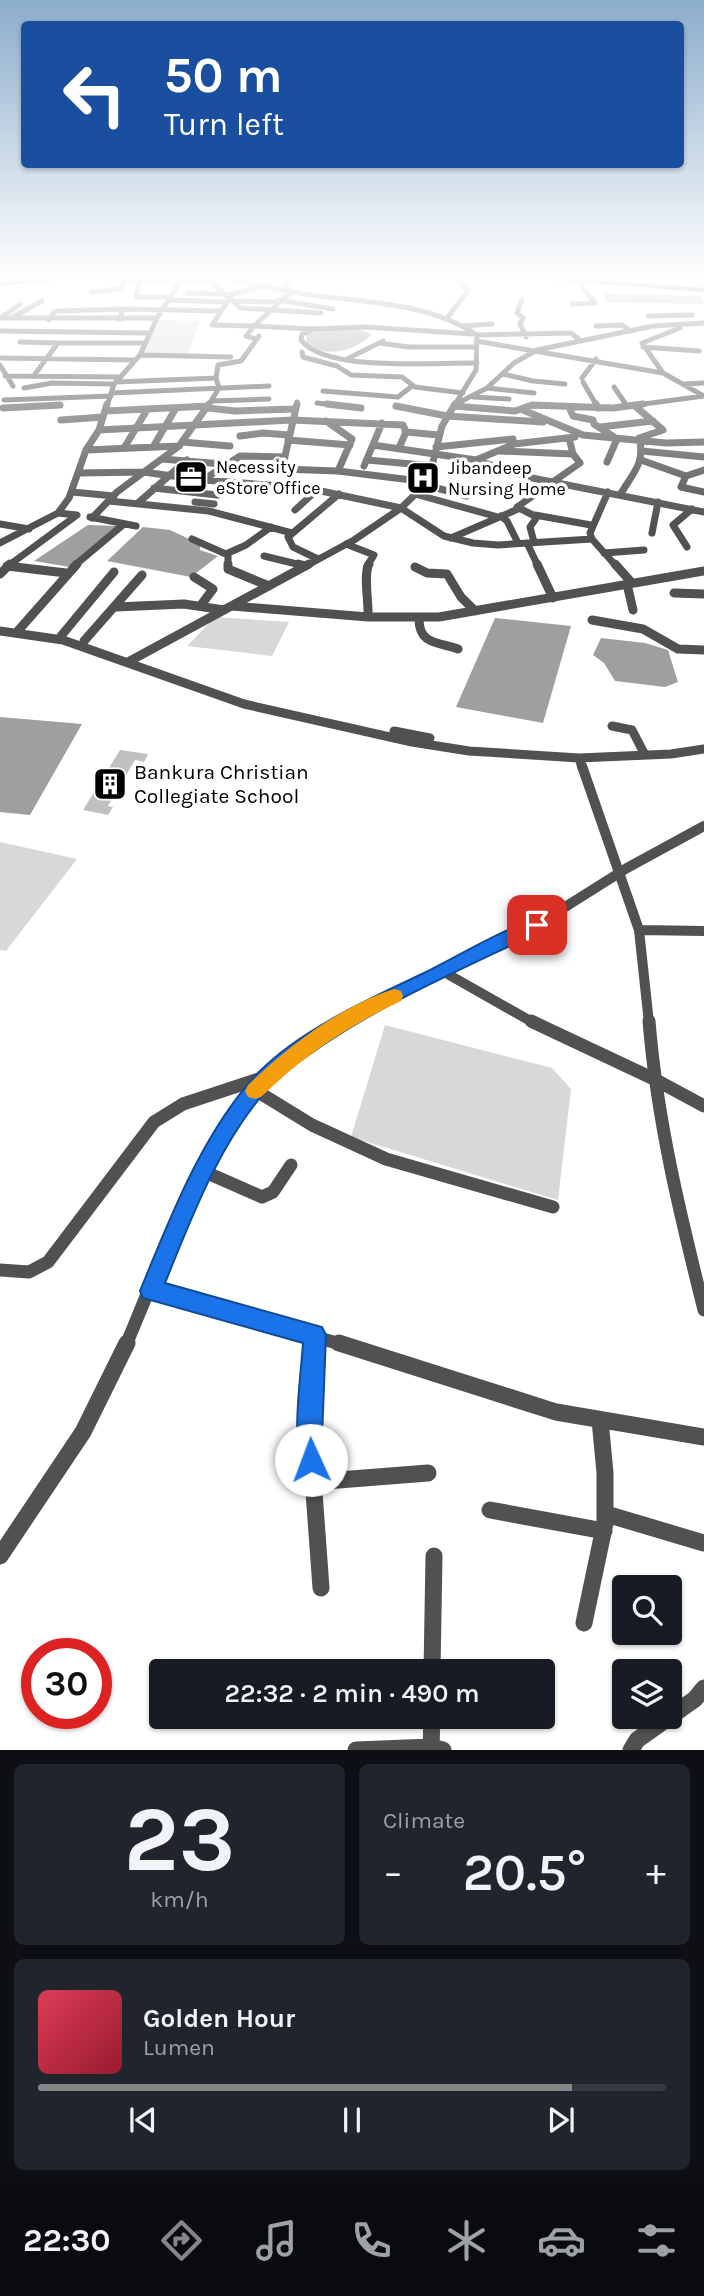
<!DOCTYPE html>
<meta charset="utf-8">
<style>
body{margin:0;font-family:Karla,sans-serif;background:#20242c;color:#f1f3f6;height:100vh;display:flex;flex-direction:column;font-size:26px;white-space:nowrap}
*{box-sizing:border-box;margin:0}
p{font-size:23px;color:#9ea1a6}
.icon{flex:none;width:38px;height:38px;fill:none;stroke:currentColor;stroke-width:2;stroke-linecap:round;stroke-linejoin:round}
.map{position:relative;height:1750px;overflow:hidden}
.panel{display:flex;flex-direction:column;gap:14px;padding:14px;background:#0d0f14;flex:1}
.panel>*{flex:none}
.top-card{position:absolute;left:21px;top:21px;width:663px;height:147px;border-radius:7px;box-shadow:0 2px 5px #0004;background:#1a4fa0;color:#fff;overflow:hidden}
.buttons{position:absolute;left:612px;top:1575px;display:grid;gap:14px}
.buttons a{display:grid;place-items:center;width:70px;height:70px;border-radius:7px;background:#171b24;box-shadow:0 2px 5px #0004;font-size:35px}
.speed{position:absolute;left:21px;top:1638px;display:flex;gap:14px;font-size:35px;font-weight:700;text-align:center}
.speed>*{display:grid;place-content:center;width:91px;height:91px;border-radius:50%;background:#171b24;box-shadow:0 2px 5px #0004;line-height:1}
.speed .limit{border:10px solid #d22;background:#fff;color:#111}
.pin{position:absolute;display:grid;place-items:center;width:60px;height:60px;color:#fff;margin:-30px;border-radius:14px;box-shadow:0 4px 10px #0006}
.me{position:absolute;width:77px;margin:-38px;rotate:358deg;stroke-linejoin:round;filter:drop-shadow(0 0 5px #0008)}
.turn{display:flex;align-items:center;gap:24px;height:147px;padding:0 28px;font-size:32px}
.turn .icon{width:91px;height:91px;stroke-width:2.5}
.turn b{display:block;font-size:49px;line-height:60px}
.big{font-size:52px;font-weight:600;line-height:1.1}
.panel .tile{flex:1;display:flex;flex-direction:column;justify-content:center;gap:10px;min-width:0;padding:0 24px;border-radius:10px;background:#20242c}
.panel .dial{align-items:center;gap:0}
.dial b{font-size:91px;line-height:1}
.song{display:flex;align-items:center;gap:21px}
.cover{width:84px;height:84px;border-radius:10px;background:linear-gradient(135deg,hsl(350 70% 55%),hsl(350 70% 35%))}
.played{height:7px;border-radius:4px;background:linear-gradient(90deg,#858687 85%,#363941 85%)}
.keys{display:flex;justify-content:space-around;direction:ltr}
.heat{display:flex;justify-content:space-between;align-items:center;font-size:38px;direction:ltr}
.panel .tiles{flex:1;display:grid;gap:14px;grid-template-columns:1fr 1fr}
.tile:last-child{grid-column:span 2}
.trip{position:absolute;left:149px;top:1659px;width:406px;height:70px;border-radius:7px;background:#171b24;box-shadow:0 2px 5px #0004;font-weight:600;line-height:70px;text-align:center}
.dock{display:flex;height:112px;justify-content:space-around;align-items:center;background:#090b0e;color:#9ea1a6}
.dock .icon{width:49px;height:49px}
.dock .current{color:#858687}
.dock b{font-size:32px;color:#f1f3f6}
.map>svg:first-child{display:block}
.green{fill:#d8d8d8}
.water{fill:#9f9f9f}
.building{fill:#c0c0c0}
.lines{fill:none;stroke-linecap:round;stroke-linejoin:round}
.highway-casing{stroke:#dbdbdb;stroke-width:3}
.minor-far5{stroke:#515151;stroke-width:5}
.minor-far4{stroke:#515151;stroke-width:7}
.minor-far3{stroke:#515151;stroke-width:9}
.minor-far2{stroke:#515151;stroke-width:10}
.minor-far1{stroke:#515151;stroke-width:13}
.minor{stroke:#515151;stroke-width:17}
.highway{fill:#000;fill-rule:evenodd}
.route{fill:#1a73e8;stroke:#114b97;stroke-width:2}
.slow{fill:#f59e0b}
.labels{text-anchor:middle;stroke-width:7;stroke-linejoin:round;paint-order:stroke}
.far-poi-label{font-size:18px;fill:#000;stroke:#fff;text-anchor:start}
.poi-label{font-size:21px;fill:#000;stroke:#fff;text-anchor:start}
</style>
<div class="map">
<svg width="704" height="1750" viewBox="0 0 704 1750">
<rect width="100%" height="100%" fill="#fff"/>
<path class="green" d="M160,320l40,1 -13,34 -45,-1z
M215,617l74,5 -17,34 -85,-10z
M0,842l77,17 -71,92 -6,-1z
M385,1025l167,43 19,21 -13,111 -207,-63z"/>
<path class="water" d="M604,293l96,3 4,8 -98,-2z
M328,328l29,1 15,5c-16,17 -46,25 -65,9l-1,-9z
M88,525l31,1 -49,41 -36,-6z
M143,527l27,3 30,14v6l18,6 -27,21 -84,-16z
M495,618l76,8 -28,97 -87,-16z
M601,638l44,5 23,7 10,32 -13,5 -50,-6 -11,-18 -11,-8z
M0,717l82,7 -52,91 -30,-3z"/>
<path class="building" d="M120,750l28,4 -4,8 -9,-2 -27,46 5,1 -5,8 -25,-5z"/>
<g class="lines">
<defs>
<path id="highway" d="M44,278h31l-75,8v-4z
M528,278h37l139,10v4z"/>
</defs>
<use href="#highway" class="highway-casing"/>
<path class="minor-far5" d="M214,278l-2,4 3,4 26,22 80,5
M229,278c30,8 60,14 91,18 53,7 111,8 157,39l-1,35 -22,36
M135,280h46
M140,280l-4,17h35
M180,282h32
M283,290l9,-12
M91,292l31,-3 2,-8 11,-1
M187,293l36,1
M229,295l33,-9
M231,296l-19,29 42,1 37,-34
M522,299l-5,14 6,5 -3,6 6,13
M169,300l58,2
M279,300l54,9
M237,301l40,1
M572,304l23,-1 -17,-22
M648,316l44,-1
M2,317l18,-13
M13,317l29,-16
M0,318h157
M120,319l2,-9 5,-1 93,2
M446,319l22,-28 -13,-13
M49,320l5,-8 4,-1 64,-2
M462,326l30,-2
M596,326l26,-1 9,6
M312,330l-10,4 -1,6c25,33 135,22 176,23
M0,331l149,2
M477,335l94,-2 9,7
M257,339l-11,-3 8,-10 57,3 55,-2 107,7
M476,341l187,32 41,23
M20,342l38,1
M379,343l30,4h66
M643,347l56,4
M302,352l1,5 34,9 14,9 51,2 13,10 48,6
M140,355l91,2
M0,358l135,2
M347,359l36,-18
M0,365l13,21
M663,373l-21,-30 38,-15
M35,374l23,-31h86
M503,374l30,7 32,3
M5,376l116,1
M582,378l14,-19
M116,382l100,-4 2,-13 23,-4 18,-25
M583,382l14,24
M682,384l22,-1
M614,387l13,19
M24,388l28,-5 62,1
M487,388l47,5
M323,391l75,6 14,-11
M111,393l158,-7
M473,397l36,2
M4,400l107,-4
M213,401l56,-2
M317,403l25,3
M458,403l29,-15 27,-25 23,-13 116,-24 51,-3
M44,406l16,-1
M107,406l7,-22 26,-29 17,-37 25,-40
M208,406l11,-18 -3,-10
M296,406l1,-4
M530,406h25
M629,406l75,-10"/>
<path class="minor-far4" d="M297,404l-15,65 56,2 90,11
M327,404l34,4
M596,404l2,4
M396,406l51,10 96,6
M454,406l61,5 17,-6 81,3 30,-4
M569,407l4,9 20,4 1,4 23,15 -10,23
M3,408l57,-3
M208,408l27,3 60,-2
M523,410l60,25 83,8 38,-1
M105,411l104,-5
M61,420l42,-3
M326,421l26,18 -14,32
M600,427l53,-6
M99,430l193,-10 111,5 3,7 -7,16
M406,432l33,3
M240,436l23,-3 26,2
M288,440l62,5
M182,442l48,4
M373,445l103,15 51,17 177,35
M153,447l23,-39
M436,447l77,-8
M124,448l23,-38
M86,450l93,-4
M500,451l73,3
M642,451l62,6
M162,459l120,10
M367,460l67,6
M476,460l38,-16 61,-7
M641,460l45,16 18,-6
M364,466l18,-43
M79,473l64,-1 60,8 104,8 94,20 43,28 29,7 25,2 94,-6
M686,476l-5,11 23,5
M203,480l37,-24 45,1
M425,485l42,11
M154,488l63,7
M72,492l42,4
M608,492l-18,41 2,6 24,27
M415,494l83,23
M620,495c12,-21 26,-32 19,-57l24,-8 -28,-24
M109,501l100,10 83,22
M195,502l19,2
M138,503l49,-43
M295,510l22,-20
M535,515l56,10
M501,516l6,5 11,22
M90,517l46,9
M92,518l25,-26 62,-46 30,-42
M0,524l29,5
M652,533l6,-31
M451,538l67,-29
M192,539l36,16v11
M534,542l-4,-15 7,-10 -20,-10 63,-44 -7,-9 -4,-16
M0,543l58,-30 11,-15 17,-48 13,-20 8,-26
M527,543l11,23
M346,544l28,11 -7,11
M687,547l-14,-22 19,-16
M604,553l40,-3
M226,554l20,-9 25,-18
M264,556l41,10
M318,559l-25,-12 -5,-10 51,-43
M8,566l69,-51 -19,-2
M74,566l50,-42
M306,566l48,-26 47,-32 27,-26 14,-56 13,-22"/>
<path class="minor-far3" d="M228,564v5l41,17
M298,564l8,2
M537,564l16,34
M615,564l17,19
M7,566l59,7
M415,567l12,6 20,1 14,23 14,14
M0,574l10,-10
M194,577l19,12 -12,16
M627,584l6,26
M674,593l30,1
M232,606l136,11h71l265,-46
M116,607l68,-3 40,6
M368,617c1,-14 -5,-43 1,-53
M419,619c0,25 18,23 39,30
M592,620l51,9 35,20 26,1
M0,631l63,9 181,64 168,38 57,9 110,7 92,-4 33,-5
M16,633l61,-69
M61,636l53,-64
M84,641l58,-66
M128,662l181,-98
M612,726l20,4 13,25
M394,731l36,7
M579,758l3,10"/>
<path class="minor-far2" d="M582,766l57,164 10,93
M639,930l65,1
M444,972l90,51
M340,1023l195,-97 92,-58 77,-42"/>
<path class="minor-far1" d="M531,1021l123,58 50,27
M649,1021c8,99 31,193 55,289
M255,1090l57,35 74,34 167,48
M203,1171l59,26 11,-5 18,-27
M0,1270l29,2 19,-10 106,-140 29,-18 82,-27
M151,1291l193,54
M126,1345c54,-127 90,-253 217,-324
M314,1345v-10"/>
<path class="minor" d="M314,1343l-4,94 11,151
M339,1343l217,69 148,25
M313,1482l115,-9
M490,1510l114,21
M606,1514l98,29
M0,1556l83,-124 44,-89
M584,1623l21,-100v-50l-5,-53
M432,1671l2,-115
M431,1747l1,-30
M356,1750l75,-3 12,3
M631,1750l6,-10 58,-41 9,-11"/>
<use href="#highway" class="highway"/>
</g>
<linearGradient id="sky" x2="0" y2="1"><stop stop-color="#8baccb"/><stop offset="0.53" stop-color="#fff"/><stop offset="1" stop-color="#fff" stop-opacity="0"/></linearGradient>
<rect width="704" height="523" fill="url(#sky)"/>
<path class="route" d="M537,919l6,2 3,4 -3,5c-74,36 -152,69 -220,115 -17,12 -36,23 -51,39 -50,53 -80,132 -107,199l157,44 4,8 -4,102 2,23 -4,8 -9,4 -8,-4c-12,-28 -2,-92 0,-125l-160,-45 -3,-7c30,-73 64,-162 119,-219 41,-42 110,-73 163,-98 37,-18 76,-43 115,-55z"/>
<path class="slow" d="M394,989l7,2 2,5 -2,5c-53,25 -98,55 -140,96l-6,2 -7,-2 -3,-6 3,-6c42,-40 91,-78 146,-96z"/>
<defs>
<symbol id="office-square" viewBox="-11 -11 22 22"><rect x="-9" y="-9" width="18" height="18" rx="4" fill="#000" stroke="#fff"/><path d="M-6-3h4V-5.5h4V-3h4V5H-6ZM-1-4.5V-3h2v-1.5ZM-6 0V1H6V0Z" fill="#fff"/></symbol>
<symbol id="hospital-square" viewBox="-11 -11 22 22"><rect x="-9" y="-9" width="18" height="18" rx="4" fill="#000" stroke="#fff"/><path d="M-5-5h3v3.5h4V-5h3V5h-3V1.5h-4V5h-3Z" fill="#fff"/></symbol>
<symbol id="building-square" viewBox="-11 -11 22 22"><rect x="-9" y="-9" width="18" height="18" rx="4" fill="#000" stroke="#fff"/><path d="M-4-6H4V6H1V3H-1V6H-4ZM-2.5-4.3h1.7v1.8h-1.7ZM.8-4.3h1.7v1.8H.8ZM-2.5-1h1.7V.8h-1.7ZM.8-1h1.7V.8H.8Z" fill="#fff"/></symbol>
</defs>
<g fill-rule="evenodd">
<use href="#office-square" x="172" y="458" width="38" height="38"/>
<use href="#hospital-square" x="404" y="459" width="38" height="38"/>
<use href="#building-square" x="91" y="765" width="38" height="38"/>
</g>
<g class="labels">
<g class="far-poi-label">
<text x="216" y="473">Necessity<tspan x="216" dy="21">eStore Office</tspan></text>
<text x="448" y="474">Jibandeep<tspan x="448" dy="21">Nursing Home</tspan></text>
</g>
<g class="poi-label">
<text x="134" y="779">Bankura Christian<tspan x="134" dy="24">Collegiate School</tspan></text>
</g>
</g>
</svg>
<div class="buttons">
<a><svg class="icon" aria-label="search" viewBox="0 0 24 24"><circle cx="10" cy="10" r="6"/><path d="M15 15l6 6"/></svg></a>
<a><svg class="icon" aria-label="layers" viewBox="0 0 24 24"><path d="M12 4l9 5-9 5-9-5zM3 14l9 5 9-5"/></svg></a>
</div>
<div class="speed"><div class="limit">30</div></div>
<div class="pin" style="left:537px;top:925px;background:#d93025"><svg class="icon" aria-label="arrive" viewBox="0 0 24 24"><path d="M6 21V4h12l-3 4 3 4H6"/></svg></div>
<svg class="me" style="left:311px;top:1460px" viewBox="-20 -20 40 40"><circle r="19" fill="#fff"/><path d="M0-13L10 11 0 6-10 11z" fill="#1a73e8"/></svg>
<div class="trip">22:32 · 2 min · 490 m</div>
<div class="top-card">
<div class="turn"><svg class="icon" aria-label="left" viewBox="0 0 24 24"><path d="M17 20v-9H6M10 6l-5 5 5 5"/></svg><div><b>50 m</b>Turn left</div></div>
</div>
</div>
<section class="panel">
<div class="tiles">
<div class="tile dial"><b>23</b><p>km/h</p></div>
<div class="tile"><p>Climate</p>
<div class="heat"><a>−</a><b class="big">20.5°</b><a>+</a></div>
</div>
<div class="tile">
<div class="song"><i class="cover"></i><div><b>Golden Hour</b><p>Lumen</p></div></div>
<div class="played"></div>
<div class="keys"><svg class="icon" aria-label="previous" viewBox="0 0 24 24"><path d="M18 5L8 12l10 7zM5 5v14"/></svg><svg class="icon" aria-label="pause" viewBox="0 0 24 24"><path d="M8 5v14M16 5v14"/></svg><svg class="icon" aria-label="next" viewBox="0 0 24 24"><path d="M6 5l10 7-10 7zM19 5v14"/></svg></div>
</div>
</div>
</section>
<nav class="dock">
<b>22:30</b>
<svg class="icon current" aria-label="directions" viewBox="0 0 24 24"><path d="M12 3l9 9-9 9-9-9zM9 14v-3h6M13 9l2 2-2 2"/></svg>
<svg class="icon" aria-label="music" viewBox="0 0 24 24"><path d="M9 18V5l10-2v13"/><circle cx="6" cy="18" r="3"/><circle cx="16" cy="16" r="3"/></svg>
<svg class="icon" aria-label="phone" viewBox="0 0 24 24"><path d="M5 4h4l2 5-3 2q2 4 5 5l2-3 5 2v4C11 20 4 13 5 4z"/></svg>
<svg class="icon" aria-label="climate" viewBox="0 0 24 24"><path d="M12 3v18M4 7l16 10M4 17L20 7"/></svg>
<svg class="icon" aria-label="car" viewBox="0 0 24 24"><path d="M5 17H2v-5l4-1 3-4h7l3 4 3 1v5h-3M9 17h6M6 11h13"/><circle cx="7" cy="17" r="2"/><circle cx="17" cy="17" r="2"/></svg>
<svg class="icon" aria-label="filters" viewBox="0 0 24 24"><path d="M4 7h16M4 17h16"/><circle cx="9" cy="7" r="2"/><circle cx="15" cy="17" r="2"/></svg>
</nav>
